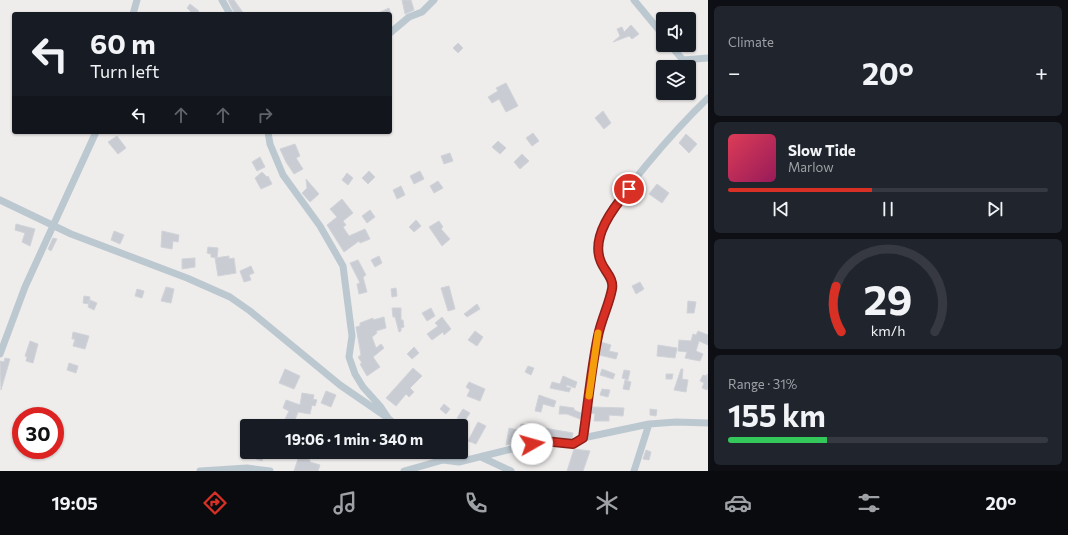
<!DOCTYPE html>
<meta charset="utf-8">
<style>
body{margin:0;font-family:Commissioner,sans-serif;background:#20242c;color:#f1f3f6;height:100vh;display:flex;flex-direction:column;font-size:15px;white-space:nowrap}
*{box-sizing:border-box;margin:0}
p{font-size:13px;color:#9ea1a6}
.icon{flex:none;width:22px;height:22px;fill:none;stroke:currentColor;stroke-width:2;stroke-linecap:round;stroke-linejoin:round}
.map{position:relative;flex:1;overflow:hidden}
.drawer{display:flex;flex-direction:column;gap:6px;padding:6px;background:#0d0f14;width:360px}
.drawer>*{flex:none}
.top-card{position:absolute;left:12px;top:12px;width:380px;height:122px;border-radius:4px;box-shadow:0 1px 3px #0004;background:#171b24;color:#f1f3f6;overflow:hidden}
.controls{position:absolute;left:656px;top:12px;display:grid;gap:8px}
.controls a{display:grid;place-items:center;width:40px;height:40px;border-radius:4px;background:#171b24;box-shadow:0 1px 3px #0004;font-size:20px}
.speed{position:absolute;left:12px;top:407px;display:flex;gap:8px;font-size:20px;font-weight:700;text-align:center}
.speed>*{display:grid;place-content:center;width:52px;height:52px;border-radius:50%;background:#171b24;box-shadow:0 1px 3px #0004;line-height:1}
.speed .limit{border:6px solid #d22;background:#fff;color:#111}
.pin{position:absolute;display:grid;place-items:center;width:34px;height:34px;color:#fff;margin:-17px;border:2px solid #fff;border-radius:50%;box-shadow:0 1px 4px #0007}
.me{position:absolute;width:44px;margin:-22px;rotate:83deg;stroke-linejoin:round;filter:drop-shadow(0 0 3px #0008)}
.turn{display:flex;align-items:center;gap:14px;height:84px;padding:0 12px;font-size:18px}
.turn .icon{width:52px;height:52px;stroke-width:2.5}
.turn b{display:block;font-size:28px;line-height:34px}
.lanes{display:flex;align-items:center;height:38px;padding:0 12px;background:#0003;justify-content:center;gap:20px;direction:ltr}
.lanes .off{opacity:.35}
.big{font-size:30px;font-weight:700;line-height:1.1}
.drawer .card{flex:1;display:flex;flex-direction:column;justify-content:center;gap:6px;min-width:0;padding:0 14px;border-radius:6px;background:#20242c}
.drawer .dial{align-items:center;gap:0}
.dial svg{height:104px;overflow:visible;fill:none;stroke:#363941;stroke-width:7;stroke-linecap:round;text-anchor:middle}
.dial text{fill:#f1f3f6;stroke:none}
.song{display:flex;align-items:center;gap:12px}
.cover{width:48px;height:48px;border-radius:6px;background:linear-gradient(135deg,hsl(350 70% 55%),hsl(330 70% 35%))}
.played{height:4px;border-radius:2px;background:linear-gradient(90deg,#d93025 45%,#363941 45%)}
.keys{display:flex;justify-content:space-around;direction:ltr}
.heat{display:flex;justify-content:space-between;align-items:center;font-size:22px;direction:ltr}
.charge{height:6px;border-radius:3px;background:linear-gradient(90deg,#34c759 31%,#363941 0)}
.trip{position:absolute;left:240px;top:419px;width:228px;height:40px;border-radius:4px;background:#171b24;box-shadow:0 1px 3px #0004;font-weight:700;line-height:40px;text-align:center}
.menu{display:flex;height:64px;justify-content:space-around;align-items:center;background:#090b0e;color:#9ea1a6}
.menu .icon{width:28px;height:28px}
.menu .on{color:#d93025}
.menu b{font-size:18px;color:#f1f3f6}
main{display:flex;flex:1;min-height:0}
.map>svg:first-child{display:block}
.building{fill:#c9ccd2;stroke:#d0d3d8}
.lines{fill:none;stroke-linecap:round;stroke-linejoin:round}
.minor{stroke:#bcc8d0;stroke-width:7}
.route-casing{stroke:#8d1f18;stroke-width:10}
.route{stroke:#d93025;stroke-width:7}
.slow{stroke:#f59e0b;stroke-width:7}
</style>
<main>
<div class="map">
<svg width="708" height="471" viewBox="0 0 708 471">
<rect width="100%" height="100%" fill="#efecec"/>
<path class="building" d="M228,0h6l10,14h-9z
M402,0h9l3,10 -9,4z
M190,4l9,7 -3,3h-3l-6,-6z
M389,8l2,6h-15z
M631,25l8,9 -7,5 -3,-3 -16,6 7,-6 -3,-7 5,-2 2,5z
M458,43l5,5 -5,5 -5,-5z
M506,83l12,23 -12,6 -7,-13 -7,4 -4,-6 10,-6 -2,-3z
M603,111l8,12 -7,6 -9,-11z
M533,133l6,8 -7,5 -6,-8z
M686,134l11,10 -8,9 -10,-10z
M117,136l9,12 -8,6 -10,-12z
M498,141l8,7 -6,6 -8,-7z
M295,144l5,12 -4,2 7,11 -9,5 -8,-12 -6,-13z
M450,153l3,8 -9,3 -3,-8z
M522,154l7,7 -9,8 -6,-7z
M260,157l5,10 -8,4 -5,-9z
M369,171l6,6 -7,7 -6,-6z
M420,171l4,8 -10,5 -4,-8z
M262,172l5,5 1,-1 4,8 -11,5 -6,-11z
M347,173l6,5 -5,7 -6,-5z
M306,179l13,15 -9,8 -8,-9 5,-5z
M438,181l5,7 -9,5 -4,-7z
M657,184l12,9 -7,10 -13,-9z
M401,186l4,9 -8,4 -4,-9z
M342,199l11,14 -10,8 3,4 -3,2 6,9 16,-7 5,10 -10,4 -1,-2 -15,11 -17,-27 10,-8 -7,-8z
M370,210l5,7 -8,6 -5,-7z
M416,220l5,6 -7,6 -5,-5z
M439,221l4,6 -2,2 9,10 -8,7 -13,-19z
M16,224l19,5 -5,17 -8,-4 3,-9 -10,-3z
M114,231l10,4 -4,9 -9,-4z
M162,231l17,4 -1,7 -5,-1 -1,8 -11,-2z
M53,238l4,1 -6,12 -3,-2z
M208,247l10,1 -1,10 -6,-1v-3l-4,-1z
M229,256v3l5,-1 2,15 -18,3 -3,-18z
M379,256l3,7 -7,4 -4,-7z
M195,258v9l-13,2v-10z
M358,260l8,15 -3,2 4,15 -8,2 -2,-10 3,-1 -10,-20z
M251,266l3,7 -5,2 2,5 -7,2 -4,-11z
M640,282l4,7 -8,5 -4,-8z
M449,286l6,23 -7,2 -7,-23z
M166,287l8,2 -3,14 -10,-2z
M396,288l1,8 -5,1 -1,-8z
M137,289l7,2 -2,7 -7,-2z
M84,296l6,1 -1,7 -6,-1z
M90,300l7,3 -3,7 -6,-3z
M688,301l8,1 -2,11h-7z
M477,304l3,5 -13,8 -3,-3z
M392,308h9v12h2l1,7 -3,1v3l-2,1 -4,-15h-2z
M431,308l4,8 -8,5 -5,-8z
M384,317l2,11 -10,3 1,2 -5,4 4,11 5,-4 3,4 -11,9 7,10 -13,9 -7,-12 2,-1 -4,-6 3,-2 -5,-28 4,-1v-3l13,-5v2z
M442,317l9,12 -7,6 -1,-3 -11,8 -5,-6 11,-8 -3,-3z
M475,331l8,6 -6,9 -9,-6z
M698,331l10,4v10l-9,-4 -3,10 7,3 -3,7 -15,-3 2,-6 -9,-1 1,-11 12,1 2,-7 3,1z
M73,332l16,4 -4,13 -12,-3 2,-7h-3z
M30,341l8,3 -5,19 -7,-2 1,-4 -2,-1z
M601,342l10,3 -2,6 9,2 -2,6 -17,-4z
M658,345l19,3 -2,10 -18,-2z
M414,347l5,6 -7,6 -5,-5z
M5,358l5,1 -9,31 -1,-29 4,1z
M69,363l9,3 -2,7 -9,-3z
M528,366l6,2 -3,7 -6,-3z
M413,368l9,8 -12,12 4,4 -5,5 -3,-3 -10,12 -10,-8z
M285,369l15,7 -6,13 -15,-6z
M602,369l13,5 -2,5 -13,-4z
M681,369h2l-1,10 6,1 -2,12 -12,-2z
M624,370l6,1 -2,9 -6,-2z
M666,374h7l-1,5h-6z
M707,374l1,13 -1,3 -5,-2 2,-5 -4,-2 3,-6 3,1z
M563,376l14,6 -2,6 -8,-3 -1,2 5,1 -2,4 -19,-4 2,-6 8,2z
M625,380l6,2 -2,8 -6,-1z
M469,382l16,7 -5,12 -13,-5 3,-6 -4,-3z
M602,389l8,1 -2,7 -8,-2z
M326,391l10,4 -5,12 -10,-4z
M302,393l12,2 -1,4 4,1 -2,6 -3,-1 -2,9 -12,-2 -5,13 -9,-4 5,-10 -6,-3 3,-8 14,5z
M539,395l17,6 -2,6 -11,-3 -2,8 -6,-1z
M444,404l6,5 -4,5 -6,-5z
M560,406l14,2v2l7,3 -1,6 -13,-5h-8z
M592,407l32,1 -1,8 -14,-1v6h-15l1,-7 -4,-1z
M463,409l7,4 -6,9 -7,-4z
M650,409l7,1 -1,6 -6,-1z
M312,419l7,7h-14z
M478,422l8,4 -10,18 -8,-3z
M521,424l52,9 -1,6 -31,-2 -22,-4z
M509,428l9,2 -1,7 -2,6 -9,2z
M461,438l6,4 -6,8z
M574,449l16,2 -7,20h-16z
M646,450l5,2 -2,8 -6,-1z
M258,453l6,2 -2,6 -6,-2z
M299,456l11,4v2l10,3 -2,6h-24z"/>
<g class="lines">
<path class="minor" d="M222,0l8,14
M634,0l29,35
M133,14l4,-14
M390,33l19,-16 13,-5 12,-12
M670,45l13,15 25,-2
M268,132l2,12 13,31 37,51 23,40 9,70 -3,21 6,17 8,13 17,19 8,12 9,8
M0,200l71,34 116,44 43,19 20,14 90,74 48,33
M0,354l25,-67 71,-155
M583,438c4,-35 8,-71 15,-105 4,-14 11,-29 13,-43 3,-12 -5,-18 -10,-28 -3,-7 -3,-18 -1,-26 8,-33 82,-113 108,-138
M431,452l12,8 16,2 85,-21 29,3 10,-6 66,-14 27,-2 32,1
M481,457l30,14
M200,471l47,-3 23,3
M404,471l39,-11
M634,471l15,-47"/>
</g>
<g class="lines">
<defs>
<path id="route" d="M532,444l12,-3 29,3 10,-6c5,-34 8,-68 15,-102 3,-16 11,-31 14,-47 2,-11 -7,-17 -11,-27 -11,-25 13,-55 28,-73"/>
</defs>
<use href="#route" class="route-casing"/>
<use href="#route" class="route"/>
<path class="slow" d="M589,396l9,-63"/>
</g>
</svg>
<div class="controls">
<a><svg class="icon" aria-label="sound" viewBox="0 0 24 24"><path d="M4 9h4l5-4v14l-5-4H4zM17 9q2 3 0 6"/></svg></a>
<a><svg class="icon" aria-label="layers" viewBox="0 0 24 24"><path d="M12 4l9 5-9 5-9-5zM3 14l9 5 9-5"/></svg></a>
</div>
<div class="speed"><div class="limit">30</div></div>
<div class="pin" style="left:629px;top:189px;background:#d93025"><svg class="icon" aria-label="arrive" viewBox="0 0 24 24"><path d="M6 21V4h12l-3 4 3 4H6"/></svg></div>
<svg class="me" style="left:532px;top:444px" viewBox="-20 -20 40 40"><circle r="19" fill="#fff"/><path d="M0-13L10 11 0 6-10 11z" fill="#d93025"/></svg>
<div class="trip">19:06 · 1 min · 340 m</div>
<div class="top-card">
<div class="turn"><svg class="icon" aria-label="left" viewBox="0 0 24 24"><path d="M17 20v-9H6M10 6l-5 5 5 5"/></svg><div><b>60 m</b>Turn left</div></div>
<div class="lanes"><svg class="icon" aria-label="left" viewBox="0 0 24 24"><path d="M17 20v-9H6M10 6l-5 5 5 5"/></svg><svg class="icon off" aria-label="ahead" viewBox="0 0 24 24"><path d="M12 20V5M6 11l6-6 6 6"/></svg><svg class="icon off" aria-label="ahead" viewBox="0 0 24 24"><path d="M12 20V5M6 11l6-6 6 6"/></svg><svg class="icon off" aria-label="right" viewBox="0 0 24 24"><path d="M7 20v-9h11M14 6l5 5-5 5"/></svg></div>
</div>
</div>
<section class="drawer">
<div class="card"><p>Climate</p>
<div class="heat"><a>−</a><b class="big">20°</b><a>+</a></div>
</div>
<div class="card">
<div class="song"><i class="cover"></i><div><b>Slow Tide</b><p>Marlow</p></div></div>
<div class="played"></div>
<div class="keys"><svg class="icon" aria-label="previous" viewBox="0 0 24 24"><path d="M18 5L8 12l10 7zM5 5v14"/></svg><svg class="icon" aria-label="pause" viewBox="0 0 24 24"><path d="M8 5v14M16 5v14"/></svg><svg class="icon" aria-label="next" viewBox="0 0 24 24"><path d="M6 5l10 7-10 7zM19 5v14"/></svg></div>
</div>
<div class="card dial"><svg viewBox="0 0 100 80">
<path d="M14 69A42 42 0 1 1 86 69"/>
<path d="M14 69A42 42 0 0 1 10 34" stroke="#d93025"/>
<text x="50" y="56" font-size="32" font-weight="700">29</text>
<text x="50" y="72" font-size="11">km/h</text>
</svg></div>
<div class="card"><p>Range · 31%</p><b class="big">155 km</b><div class="charge"></div></div>
</section>
</main>
<nav class="menu">
<b>19:05</b>
<svg class="icon on" aria-label="directions" viewBox="0 0 24 24"><path d="M12 3l9 9-9 9-9-9zM9 14v-3h6M13 9l2 2-2 2"/></svg>
<svg class="icon" aria-label="music" viewBox="0 0 24 24"><path d="M9 18V5l10-2v13"/><circle cx="6" cy="18" r="3"/><circle cx="16" cy="16" r="3"/></svg>
<svg class="icon" aria-label="phone" viewBox="0 0 24 24"><path d="M5 4h4l2 5-3 2q2 4 5 5l2-3 5 2v4C11 20 4 13 5 4z"/></svg>
<svg class="icon" aria-label="climate" viewBox="0 0 24 24"><path d="M12 3v18M4 7l16 10M4 17L20 7"/></svg>
<svg class="icon" aria-label="car" viewBox="0 0 24 24"><path d="M5 17H2v-5l4-1 3-4h7l3 4 3 1v5h-3M9 17h6M6 11h13"/><circle cx="7" cy="17" r="2"/><circle cx="17" cy="17" r="2"/></svg>
<svg class="icon" aria-label="filters" viewBox="0 0 24 24"><path d="M4 7h16M4 17h16"/><circle cx="9" cy="7" r="2"/><circle cx="15" cy="17" r="2"/></svg>
<b>20°</b>
</nav>
